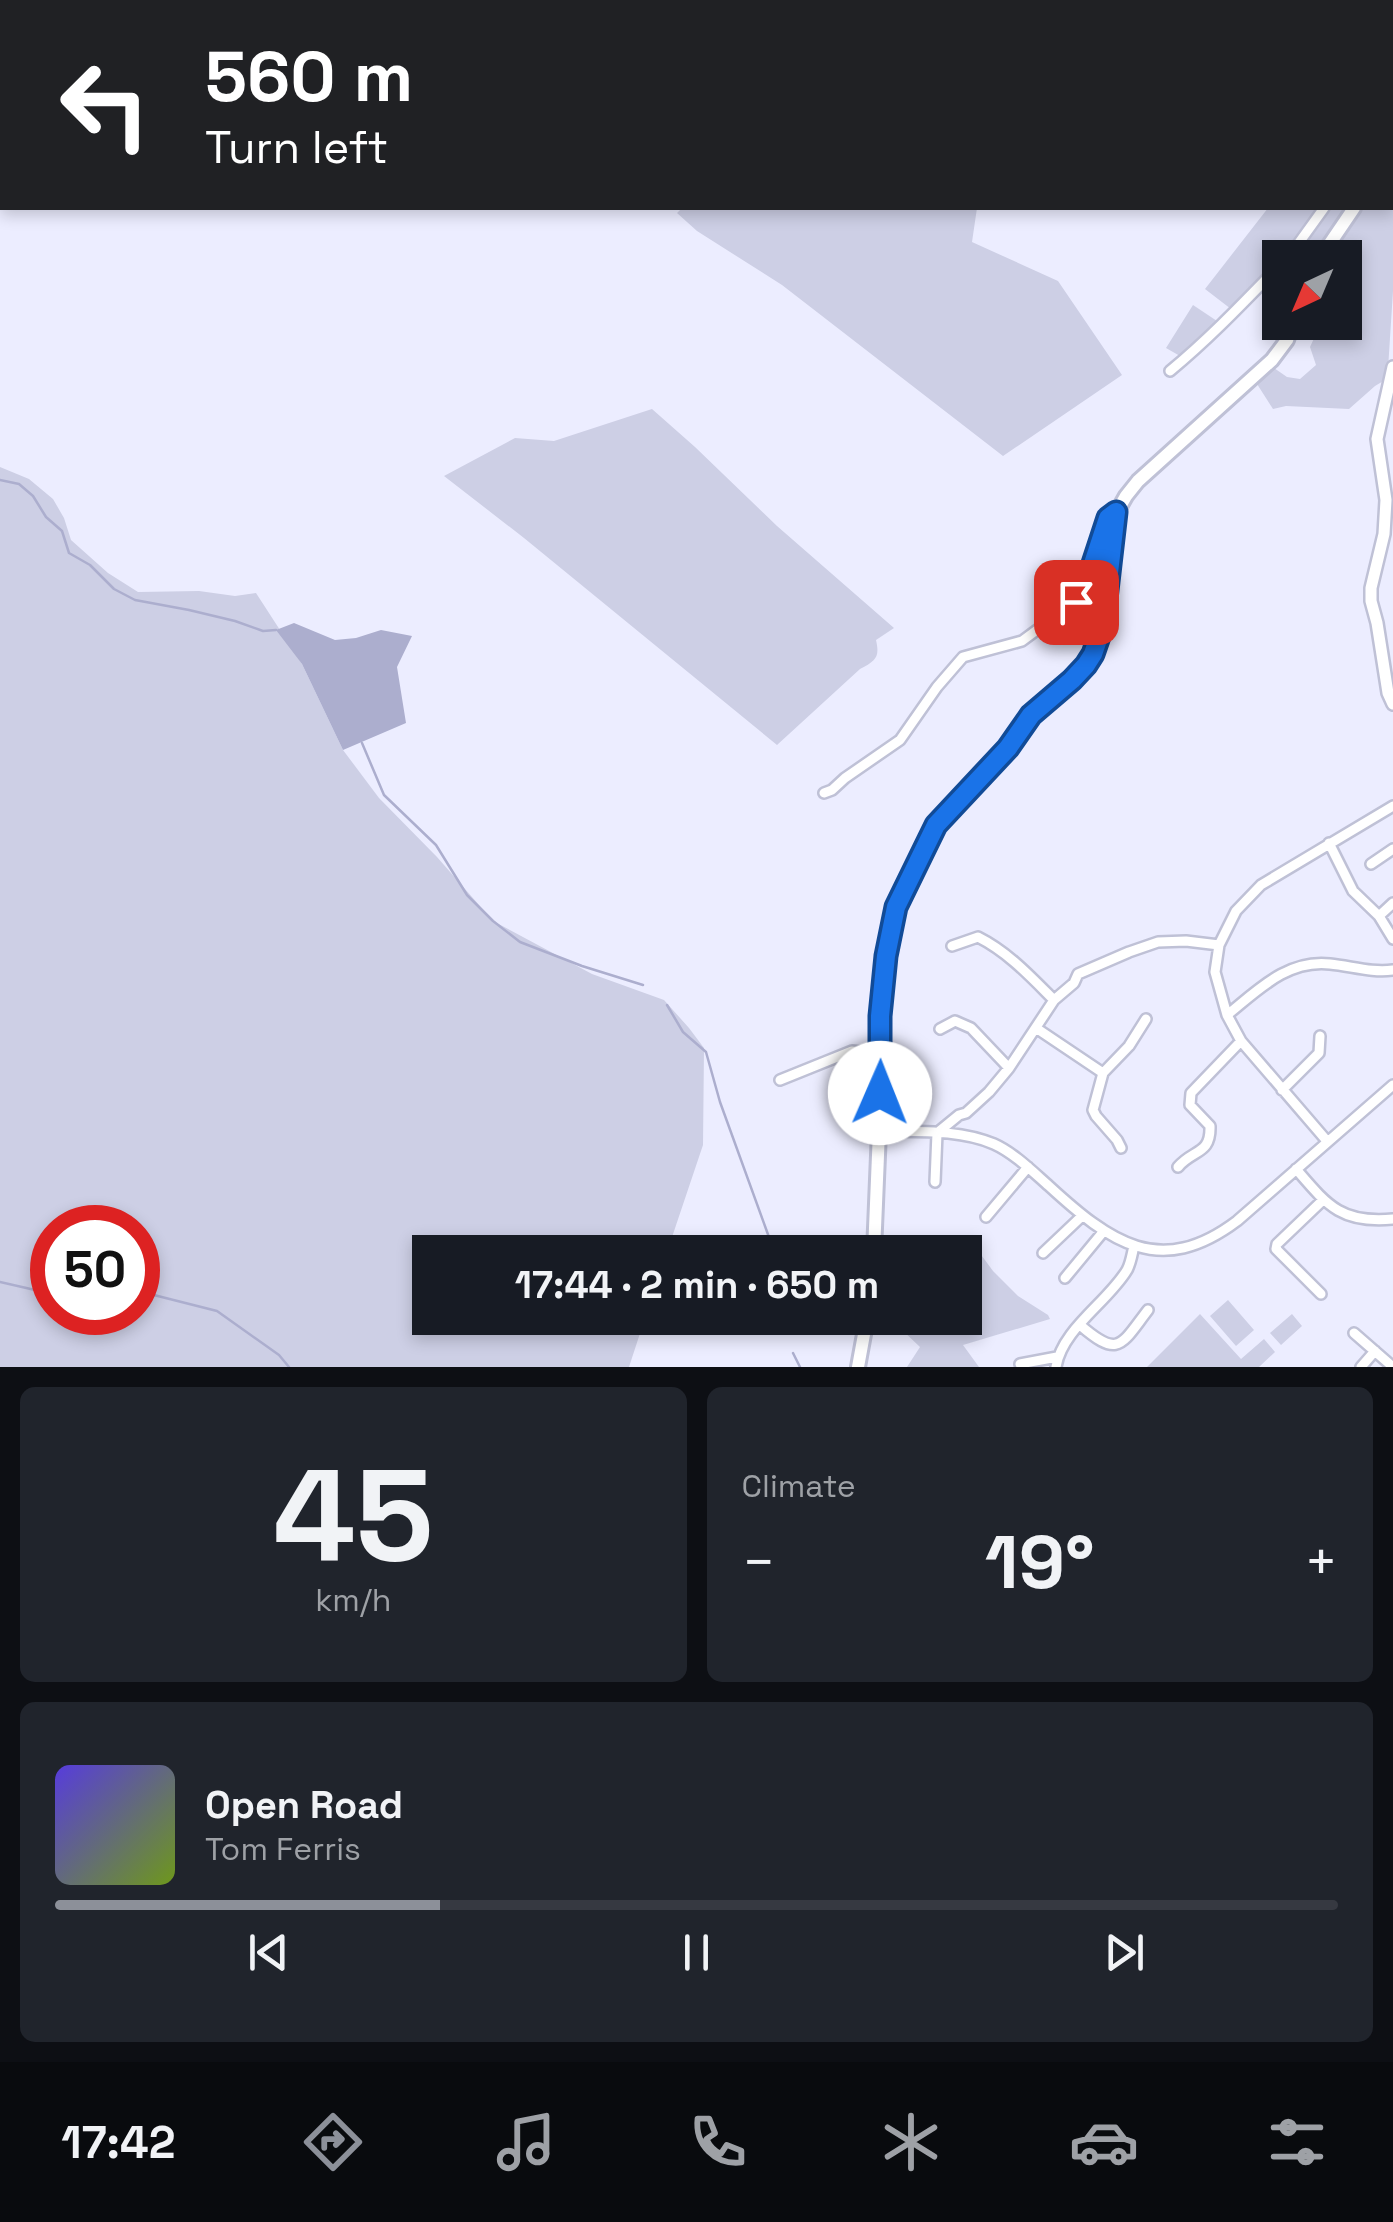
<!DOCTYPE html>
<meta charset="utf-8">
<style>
body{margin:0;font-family:"Space Grotesk",sans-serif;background:#20242c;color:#f1f3f6;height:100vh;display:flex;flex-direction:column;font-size:38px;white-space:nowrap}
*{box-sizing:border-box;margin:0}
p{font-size:32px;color:#9ea1a6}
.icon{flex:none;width:55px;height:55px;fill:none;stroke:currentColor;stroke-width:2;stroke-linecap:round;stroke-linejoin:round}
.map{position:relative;height:1367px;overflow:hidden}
.drawer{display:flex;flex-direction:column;gap:20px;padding:20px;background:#0d0f14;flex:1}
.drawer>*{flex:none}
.banner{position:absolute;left:0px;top:0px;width:1395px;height:210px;box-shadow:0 5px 15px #0003;background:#202124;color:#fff;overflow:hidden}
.needle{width:65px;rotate:224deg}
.controls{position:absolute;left:1262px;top:240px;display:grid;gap:20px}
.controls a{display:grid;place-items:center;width:100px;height:100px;border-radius:0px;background:#171b24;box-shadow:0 5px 15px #0003;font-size:50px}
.speed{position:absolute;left:30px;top:1205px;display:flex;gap:20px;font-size:50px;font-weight:700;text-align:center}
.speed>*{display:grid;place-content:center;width:130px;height:130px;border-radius:50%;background:#171b24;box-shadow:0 5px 15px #0003;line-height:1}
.speed .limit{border:15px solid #d22;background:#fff;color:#111}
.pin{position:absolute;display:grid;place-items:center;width:85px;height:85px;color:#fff;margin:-42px;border-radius:20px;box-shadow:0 5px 15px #0006}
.me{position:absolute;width:110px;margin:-55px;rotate:1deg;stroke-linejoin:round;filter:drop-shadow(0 0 8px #0008)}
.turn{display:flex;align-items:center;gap:35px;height:210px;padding:0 40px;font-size:45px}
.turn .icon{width:130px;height:130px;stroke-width:2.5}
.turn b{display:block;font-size:70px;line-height:85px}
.big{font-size:75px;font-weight:700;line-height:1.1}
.drawer .card{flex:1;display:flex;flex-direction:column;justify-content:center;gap:15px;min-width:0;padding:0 35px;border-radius:15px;background:#20242c}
.drawer .dial{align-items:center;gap:0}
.dial b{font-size:130px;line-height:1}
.song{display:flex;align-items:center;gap:30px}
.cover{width:120px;height:120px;border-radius:15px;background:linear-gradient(135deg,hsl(250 70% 55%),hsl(80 70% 35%))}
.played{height:10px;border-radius:5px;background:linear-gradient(90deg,#8c9099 30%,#363941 30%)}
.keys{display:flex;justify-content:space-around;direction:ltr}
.heat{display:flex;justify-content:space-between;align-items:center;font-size:55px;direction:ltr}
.drawer .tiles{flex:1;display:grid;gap:20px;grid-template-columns:1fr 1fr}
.card:last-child{grid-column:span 2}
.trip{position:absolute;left:412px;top:1235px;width:570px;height:100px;border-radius:0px;background:#171b24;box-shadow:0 5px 15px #0003;font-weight:700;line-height:100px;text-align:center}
.tab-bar{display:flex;height:160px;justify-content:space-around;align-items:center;background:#090b0e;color:#9ea1a6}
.tab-bar .icon{width:70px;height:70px}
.tab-bar .current{color:#8c9099}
.tab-bar b{font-size:45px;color:#f1f3f6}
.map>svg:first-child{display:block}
.green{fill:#cdcfe5;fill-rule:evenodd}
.water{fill:#acaece}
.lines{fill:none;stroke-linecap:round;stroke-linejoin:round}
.stream{stroke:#acaece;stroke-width:2.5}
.minor-casing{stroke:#bfc1d6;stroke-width:14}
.tertiary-casing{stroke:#bfc1d6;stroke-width:16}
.secondary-casing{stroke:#bfc1d6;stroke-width:18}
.minor{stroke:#fff;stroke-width:9}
.tertiary{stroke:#fff;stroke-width:11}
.secondary{stroke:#fff;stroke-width:12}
.route-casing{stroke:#114b97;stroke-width:25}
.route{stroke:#1a73e8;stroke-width:18}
</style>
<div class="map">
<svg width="1393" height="1367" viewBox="0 0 1393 1367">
<rect width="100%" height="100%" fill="#ecedff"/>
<path class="green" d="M426,0h167l-3,2h-161z
M1393,142v149l-5,78 -3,11 -10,6 -26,23 -63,-3 -13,3 -16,-25 17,-16 13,9 13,2 16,-14 -6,-18 6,-13 -9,-11 38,-1v-64l-19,-1 30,-37 5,-12h31z
M682,208h295l-5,34 86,39 64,94 -119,81 -221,-171 -85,-54 -20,-18z
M1268,208h52l-36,49 -4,1v4l-39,35 -10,12 -26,-20z
M1327,208h21l-35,49 -22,1z
M1193,305l27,18 -26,24 -14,9 -14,-8z
M652,409l43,38 82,79 117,102 -18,12c4,17 0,21 -16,29l-83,76 -253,-207 -80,-62 71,-38 39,3z
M0,467l29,12 24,20 11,19 7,22 37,33 30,19 61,-1 36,5 21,-3 46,71 41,86 36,48 58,59 56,64 99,53 72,26 25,28 15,20 -1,97 -36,107h-237v66h215l-16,49h-629zM52,1228h86v84h-86z
M956,1236l23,16 14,19 25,25 30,19 2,4 -87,26 16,22h-72l13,-20 -20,-19 -20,-10h26l8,4 8,-4h43l2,-32 -2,-34h-18l-2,-9z
M1228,1300l26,30 -18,16 -26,-30z
M1200,1314l41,45 23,-20 11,13 -16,15h-112z
M1292,1314l10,12 -21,19 -11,-12z"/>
<path class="water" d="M294,623l41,17 21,-2 25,-8 31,6 -15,31 9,56 -63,27 -41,-86 -26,-34z"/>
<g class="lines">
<path class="stream" d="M0,480l19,4 14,12 13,21 16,14 7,22 21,12 24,24 21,11 54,10 46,11 28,10 13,-1
M362,743l22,52 52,50 31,50 26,26 27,21 62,24 61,19
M667,1005l16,27 23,20 14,50 50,138
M0,1282l35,8 17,1
M138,1291l79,20 62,44 10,12
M793,1353l7,14"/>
<defs>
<path id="minor" d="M1288,258l36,-50
M1170,371c40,-33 74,-69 110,-106
M824,793l8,-3 13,-12 55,-38 37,-53 26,-30 59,-16 54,-40 9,-12 24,-71 8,-6
M1329,843l24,48 26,25 14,23
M1371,864l22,-15
M1379,916l14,-13
M952,946l26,-9c30,15 53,40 76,63
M1227,1015c30,-24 60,-56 103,-51 21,2 42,9 63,6
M1036,1028l67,45
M940,1029l15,-8 16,7 38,40
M780,1080l72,-29 28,3
M1282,1090l37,-37 1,-17
M879,1131c37,1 80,-2 115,13 20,9 38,27 55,42 61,56 111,93 188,35l156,-136
M1327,1141l-86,-100 -14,-26 -12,-43 4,-27 17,-34 25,-26 132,-79
M1121,1148l-4,-8 -21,-24 -3,-6 10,-37 26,-27 17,-27
M1178,1167c15,-18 33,-12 32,-41l-20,-21 1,-12 50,-52
M1296,1169c31,36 45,55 97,50
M935,1182l2,-49 22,-18 7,-2 23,-21 20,-24 45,-68 20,-17 4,-9 51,-22 29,-10 28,-1 33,4
M986,1217l42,-50
M1043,1253l39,-37
M1065,1278l38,-46
M1321,1294l-45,-45 1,-5 46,-44
M1080,1325c39,34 41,20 68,-15
M1354,1333l39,34
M1020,1364l37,-7
M1056,1367c6,-38 52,-65 71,-97 4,-7 5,-16 7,-24
M1361,1367l14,-16"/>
<path id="tertiary" d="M1392,133l1,1
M1393,367l-16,72 9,61 -2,34 -13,54v13l6,22 11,70 5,11"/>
<path id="secondary" d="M1235,0l2,2
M1320,258l34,-50
M874,1252l5,-121 1,-115 6,-60 10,-49 40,-82 72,-77 23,-33 41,-35 14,-15 7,-11 10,-29 14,-113 9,-16 12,-15 134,-121 15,-20 6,-18
M858,1367l9,-49"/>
</defs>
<use href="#minor" class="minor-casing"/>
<use href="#tertiary" class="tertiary-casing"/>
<use href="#secondary" class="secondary-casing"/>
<use href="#minor" class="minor"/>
<use href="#tertiary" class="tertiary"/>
<use href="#secondary" class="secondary"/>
</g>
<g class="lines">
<defs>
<path id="route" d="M880,1093v-77l6,-60 10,-49 40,-82 72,-77 23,-33 41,-35 14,-15 7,-11 10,-29 13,-113 -8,6 -23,70 -9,14"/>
</defs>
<use href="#route" class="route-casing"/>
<use href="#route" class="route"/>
</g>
</svg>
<div class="controls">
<a><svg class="needle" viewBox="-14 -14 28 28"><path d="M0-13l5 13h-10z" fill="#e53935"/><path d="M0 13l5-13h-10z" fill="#9ea1a6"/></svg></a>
</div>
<div class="speed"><div class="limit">50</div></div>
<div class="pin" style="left:1076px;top:602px;background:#d93025"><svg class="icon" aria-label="arrive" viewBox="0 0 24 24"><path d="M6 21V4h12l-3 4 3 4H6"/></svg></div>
<svg class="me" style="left:880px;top:1093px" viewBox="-20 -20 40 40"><circle r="19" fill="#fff"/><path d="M0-13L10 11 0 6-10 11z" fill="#1a73e8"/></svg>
<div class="trip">17:44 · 2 min · 650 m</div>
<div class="banner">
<div class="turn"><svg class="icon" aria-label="left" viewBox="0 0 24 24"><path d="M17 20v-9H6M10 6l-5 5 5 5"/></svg><div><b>560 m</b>Turn left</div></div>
</div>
</div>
<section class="drawer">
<div class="tiles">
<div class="card dial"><b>45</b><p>km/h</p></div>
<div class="card"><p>Climate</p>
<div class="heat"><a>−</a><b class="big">19°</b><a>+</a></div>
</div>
<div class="card">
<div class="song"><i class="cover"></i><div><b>Open Road</b><p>Tom Ferris</p></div></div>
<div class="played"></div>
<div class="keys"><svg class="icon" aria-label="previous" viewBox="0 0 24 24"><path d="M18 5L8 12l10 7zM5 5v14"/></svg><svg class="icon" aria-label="pause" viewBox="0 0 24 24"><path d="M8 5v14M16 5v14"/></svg><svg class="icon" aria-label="next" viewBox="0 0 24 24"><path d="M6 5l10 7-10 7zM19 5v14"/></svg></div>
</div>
</div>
</section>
<nav class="tab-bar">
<b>17:42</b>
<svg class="icon current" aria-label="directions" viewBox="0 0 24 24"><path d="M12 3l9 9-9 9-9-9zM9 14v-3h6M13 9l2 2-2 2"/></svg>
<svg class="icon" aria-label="music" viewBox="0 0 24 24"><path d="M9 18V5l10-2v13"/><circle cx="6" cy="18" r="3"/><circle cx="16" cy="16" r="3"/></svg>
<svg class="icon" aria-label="phone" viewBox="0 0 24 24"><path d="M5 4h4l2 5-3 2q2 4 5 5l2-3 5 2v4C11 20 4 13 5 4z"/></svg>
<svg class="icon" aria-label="climate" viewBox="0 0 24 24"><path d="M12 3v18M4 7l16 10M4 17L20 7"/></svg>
<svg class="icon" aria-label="car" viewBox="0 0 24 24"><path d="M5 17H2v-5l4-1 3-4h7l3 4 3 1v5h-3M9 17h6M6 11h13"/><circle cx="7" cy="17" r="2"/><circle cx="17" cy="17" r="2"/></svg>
<svg class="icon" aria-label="filters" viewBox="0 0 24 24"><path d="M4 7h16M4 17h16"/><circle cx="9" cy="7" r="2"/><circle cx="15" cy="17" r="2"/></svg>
</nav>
